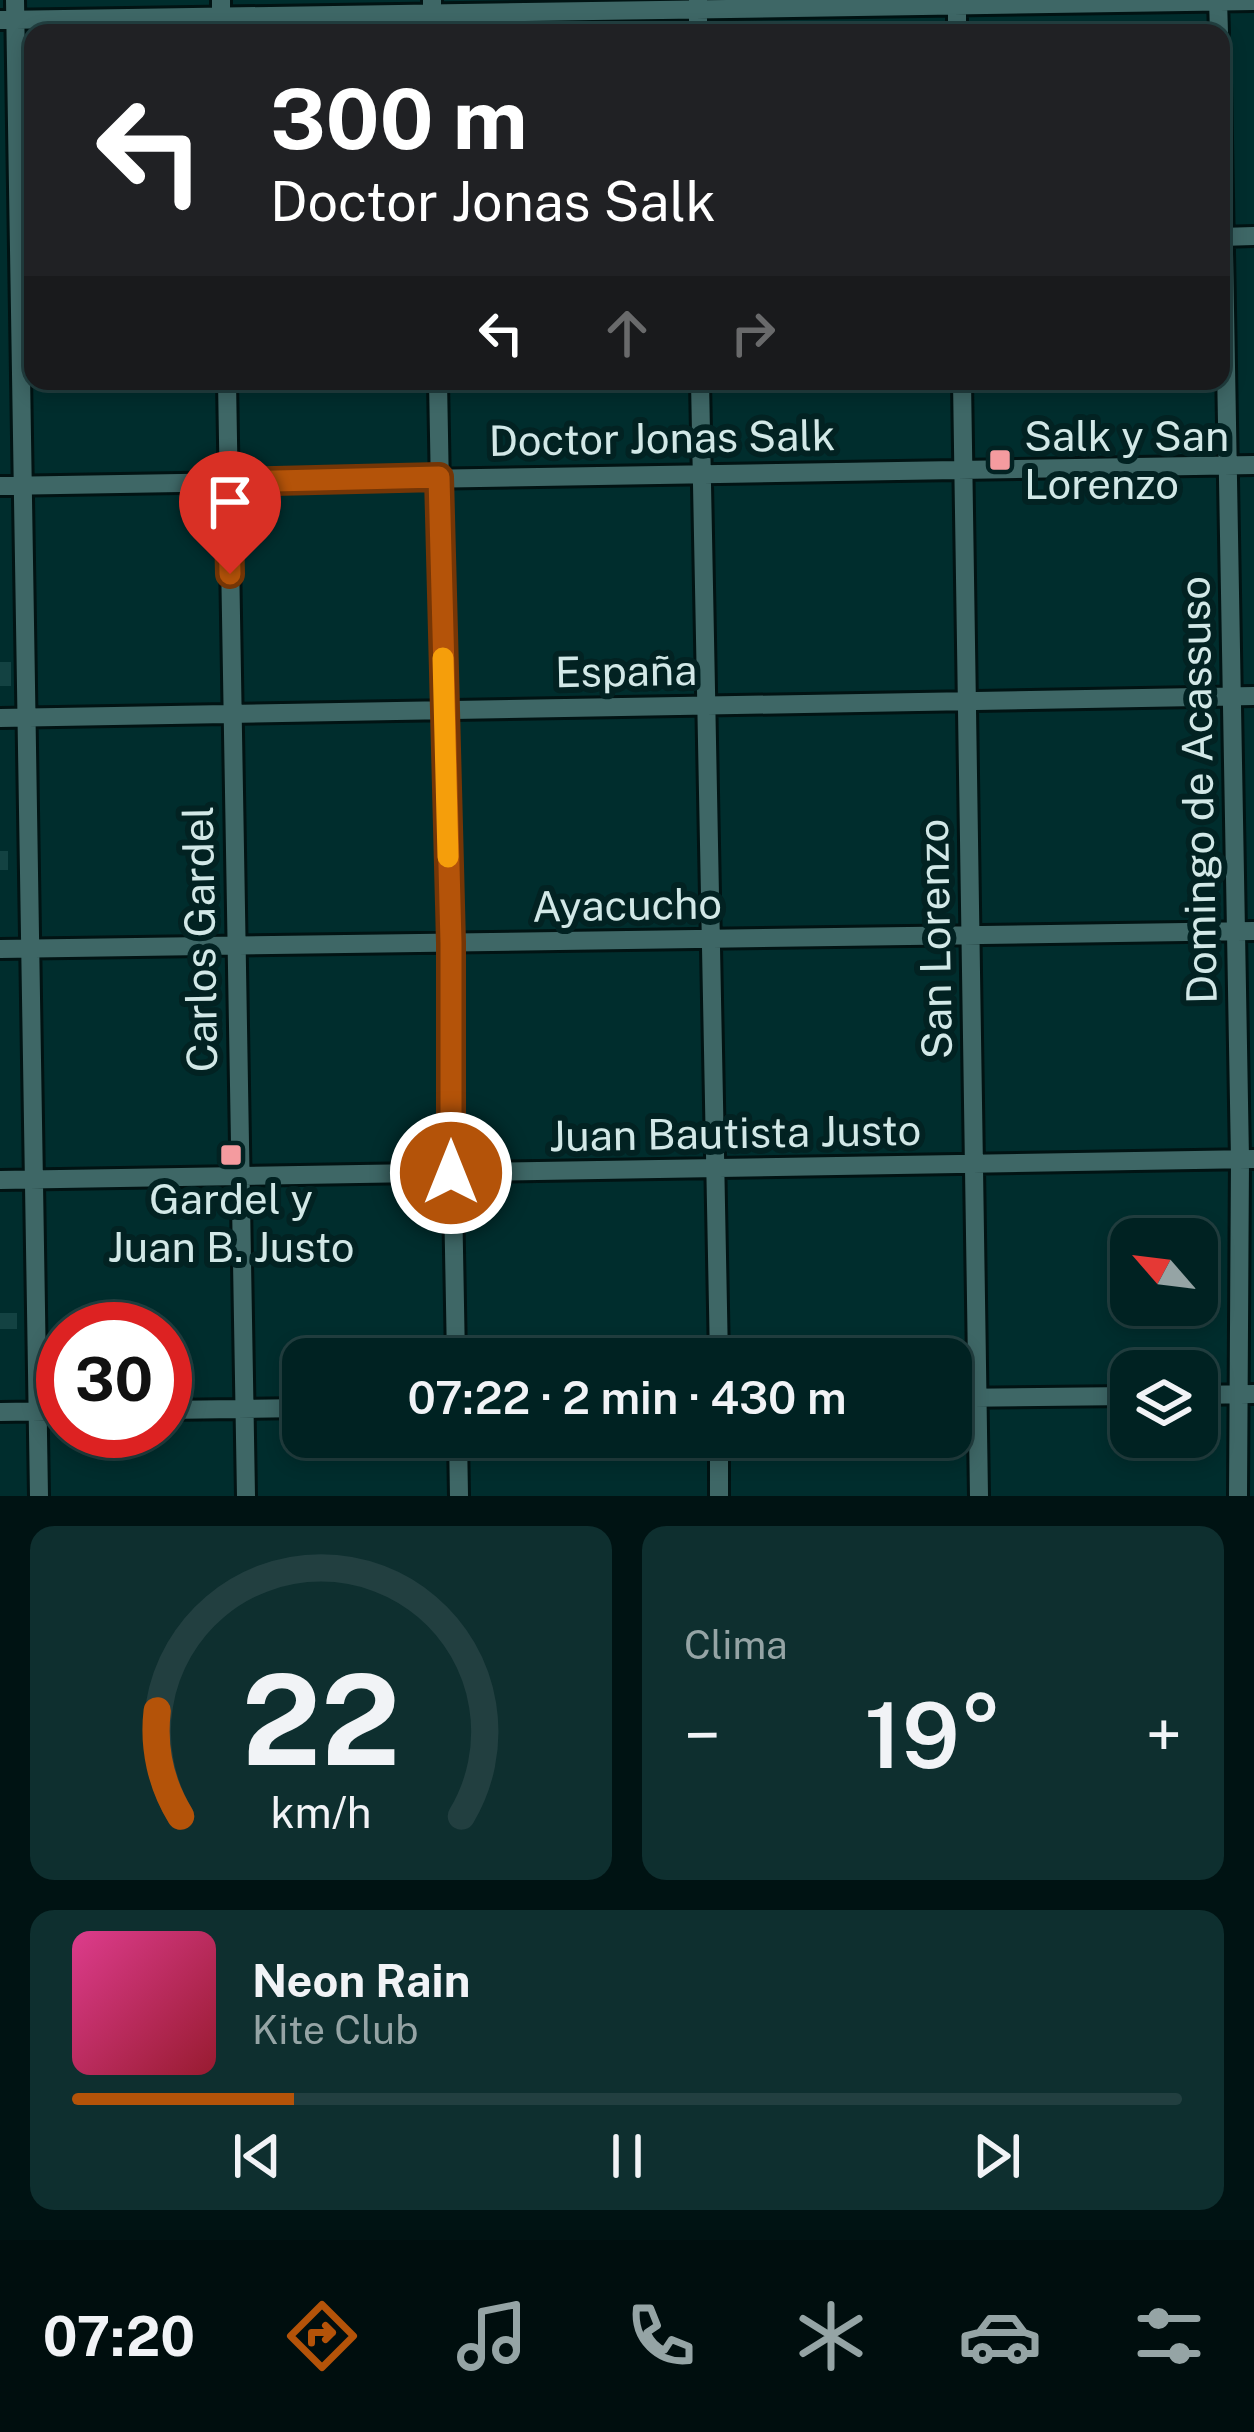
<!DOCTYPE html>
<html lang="es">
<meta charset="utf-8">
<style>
body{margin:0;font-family:"Public Sans",sans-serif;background:#0e2f2f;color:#f1f3f6;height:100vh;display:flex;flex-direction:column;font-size:45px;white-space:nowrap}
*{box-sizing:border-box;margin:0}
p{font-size:39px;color:#95a4a5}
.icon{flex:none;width:66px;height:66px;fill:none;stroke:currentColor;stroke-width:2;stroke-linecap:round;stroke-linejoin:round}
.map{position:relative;height:1496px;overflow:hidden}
.drawer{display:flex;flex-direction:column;gap:30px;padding:30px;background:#001313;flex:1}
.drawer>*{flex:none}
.top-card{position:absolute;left:24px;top:24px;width:1206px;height:366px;border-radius:24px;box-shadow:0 6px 18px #0003,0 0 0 3px #223f40;background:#202124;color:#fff;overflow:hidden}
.needle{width:78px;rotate:298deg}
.buttons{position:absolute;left:1110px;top:1218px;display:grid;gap:24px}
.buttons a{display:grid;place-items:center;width:108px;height:108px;border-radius:24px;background:#022;box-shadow:0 6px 18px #0003,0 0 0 3px #223f40;font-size:60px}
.speed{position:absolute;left:36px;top:1302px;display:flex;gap:24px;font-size:60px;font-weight:700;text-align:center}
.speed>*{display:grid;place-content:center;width:156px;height:156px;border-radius:50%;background:#022;box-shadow:0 6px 18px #0003,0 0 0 3px #223f40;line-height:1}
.speed .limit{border:18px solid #d22;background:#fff;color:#111}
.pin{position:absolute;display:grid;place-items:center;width:102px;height:102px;color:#fff;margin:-123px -51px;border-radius:50% 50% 50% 0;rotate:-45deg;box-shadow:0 0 12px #0007}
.pin .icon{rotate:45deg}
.me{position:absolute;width:132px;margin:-66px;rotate:0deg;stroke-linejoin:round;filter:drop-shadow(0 0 9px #0008)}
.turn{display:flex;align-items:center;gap:42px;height:252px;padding:0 48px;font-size:54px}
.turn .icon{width:156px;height:156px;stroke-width:2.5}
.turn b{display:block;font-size:84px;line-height:102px}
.lanes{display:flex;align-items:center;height:114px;padding:0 48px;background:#0003;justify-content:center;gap:60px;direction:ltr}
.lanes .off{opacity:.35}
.big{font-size:90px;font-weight:600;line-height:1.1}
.drawer .widget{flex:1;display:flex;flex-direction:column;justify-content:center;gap:18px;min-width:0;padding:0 42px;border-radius:24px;background:#0e2f2f}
.drawer .dial{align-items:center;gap:0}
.dial svg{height:312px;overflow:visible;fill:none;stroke:#223f40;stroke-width:7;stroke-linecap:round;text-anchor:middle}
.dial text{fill:#f1f3f6;stroke:none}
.song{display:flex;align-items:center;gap:36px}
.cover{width:144px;height:144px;border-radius:18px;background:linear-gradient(135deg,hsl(330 70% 55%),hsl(350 70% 35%))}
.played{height:12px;border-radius:6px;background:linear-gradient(90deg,#b45309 20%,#223f40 20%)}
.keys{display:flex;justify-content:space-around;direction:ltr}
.heat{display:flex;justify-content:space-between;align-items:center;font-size:66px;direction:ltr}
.drawer .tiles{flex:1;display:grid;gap:30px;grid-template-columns:1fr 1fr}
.widget:last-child{grid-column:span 2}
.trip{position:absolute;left:282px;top:1338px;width:690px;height:120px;border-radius:24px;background:#022;box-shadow:0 6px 18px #0003,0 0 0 3px #223f40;font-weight:600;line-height:120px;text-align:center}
.tabs{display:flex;height:192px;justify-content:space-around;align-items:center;background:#000e0e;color:#95a4a5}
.tabs .icon{width:84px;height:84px}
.tabs .current{color:#b45309}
.tabs b{font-size:54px;color:#f1f3f6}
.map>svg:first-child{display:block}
.building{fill:#134242}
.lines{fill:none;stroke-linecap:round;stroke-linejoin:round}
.minor-casing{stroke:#011313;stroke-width:24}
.minor{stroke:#3e6766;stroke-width:18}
.route-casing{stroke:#753606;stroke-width:30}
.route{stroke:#b45309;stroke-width:21}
.slow{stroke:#f59e0b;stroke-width:21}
.poi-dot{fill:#f49b9f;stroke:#022222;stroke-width:4.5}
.labels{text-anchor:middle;stroke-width:12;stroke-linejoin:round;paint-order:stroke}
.poi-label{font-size:42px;fill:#d2e8e7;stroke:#022222;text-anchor:start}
.street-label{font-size:42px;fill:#d2e8e7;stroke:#022222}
</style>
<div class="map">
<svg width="1254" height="1496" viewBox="0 0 1254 1496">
<rect width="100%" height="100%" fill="#002d2d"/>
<path class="building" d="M0,662h11v24h-11z
M0,851h8v19h-8z
M0,1313h17v16h-17z"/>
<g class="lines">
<defs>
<path id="minor" d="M15,0l24,1496
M221,0v33
M432,0v33
M698,0v33
M957,0v33
M1218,0l1,33
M0,20l1254,-19
M1221,83l19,1076 -2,337
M1221,237l33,-1
M227,381l19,1115
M438,381l18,978
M700,381l19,978
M962,381l17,1115
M0,486l1254,-21
M0,718l1254,-22
M0,949l1254,-18
M0,1180l1254,-21
M1197,1395l57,-1
M951,1398l180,-2
M165,1410l138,-2
M0,1412l63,-1
M458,1437l1,59
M719,1437v59"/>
</defs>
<use href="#minor" class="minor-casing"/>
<use href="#minor" class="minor"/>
</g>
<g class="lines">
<defs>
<path id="route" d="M230,574l-2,-92 211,-5 12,466v230"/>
</defs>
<use href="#route" class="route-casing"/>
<use href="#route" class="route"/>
<path class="slow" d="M443,658l5,199"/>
</g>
<g class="poi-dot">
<rect x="988" y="448" width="24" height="24" rx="6"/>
<rect x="219" y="1143" width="24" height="24" rx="6"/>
</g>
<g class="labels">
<g class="poi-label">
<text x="1024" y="451">Salk y San<tspan x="1024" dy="48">Lorenzo</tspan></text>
<text x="231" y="1214" text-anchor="middle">Gardel y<tspan x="231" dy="48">Juan B. Justo</tspan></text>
</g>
<g class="street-label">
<text transform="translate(662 438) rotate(-1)" y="15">Doctor Jonas Salk</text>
<text transform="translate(626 671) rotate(-1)" y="15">España</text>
<text transform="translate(1198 790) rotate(-91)" y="15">Domingo de Acassuso</text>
<text transform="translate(627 905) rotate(-1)" y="15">Ayacucho</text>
<text transform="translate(200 939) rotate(-91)" y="15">Carlos Gardel</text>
<text transform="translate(935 939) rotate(-91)" y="15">San Lorenzo</text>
<text transform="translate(735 1133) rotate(-1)" y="15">Juan Bautista Justo</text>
</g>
</g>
</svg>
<div class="buttons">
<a><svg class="needle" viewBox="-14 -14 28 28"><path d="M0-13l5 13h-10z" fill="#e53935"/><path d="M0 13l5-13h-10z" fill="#95a4a5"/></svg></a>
<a><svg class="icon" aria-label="layers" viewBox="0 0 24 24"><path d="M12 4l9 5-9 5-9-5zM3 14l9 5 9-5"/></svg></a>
</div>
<div class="speed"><div class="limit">30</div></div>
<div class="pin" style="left:230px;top:574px;background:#d93025"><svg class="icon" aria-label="arrive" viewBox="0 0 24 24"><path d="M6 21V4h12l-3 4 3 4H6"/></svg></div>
<svg class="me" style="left:451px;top:1173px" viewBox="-20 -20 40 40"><circle r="17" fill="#b45309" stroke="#fff" stroke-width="3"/><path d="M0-11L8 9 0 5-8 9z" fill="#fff"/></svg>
<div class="trip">07:22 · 2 min · 430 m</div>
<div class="top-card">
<div class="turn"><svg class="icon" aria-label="left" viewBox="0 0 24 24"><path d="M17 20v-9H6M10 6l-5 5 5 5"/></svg><div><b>300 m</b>Doctor Jonas Salk</div></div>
<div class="lanes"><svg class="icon" aria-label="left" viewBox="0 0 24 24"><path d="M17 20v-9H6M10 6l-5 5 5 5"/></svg><svg class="icon off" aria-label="ahead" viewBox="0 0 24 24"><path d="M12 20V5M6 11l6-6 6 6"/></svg><svg class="icon off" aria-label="right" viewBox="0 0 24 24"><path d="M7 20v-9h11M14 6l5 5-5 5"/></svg></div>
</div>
</div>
<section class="drawer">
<div class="tiles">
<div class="widget dial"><svg viewBox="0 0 100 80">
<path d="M14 69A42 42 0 1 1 86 69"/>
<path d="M14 69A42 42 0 0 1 8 42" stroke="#b45309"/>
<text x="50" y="56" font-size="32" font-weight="700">22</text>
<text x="50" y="72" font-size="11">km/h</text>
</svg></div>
<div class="widget"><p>Clima</p>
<div class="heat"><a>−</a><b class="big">19°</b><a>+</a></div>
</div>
<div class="widget">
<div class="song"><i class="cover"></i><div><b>Neon Rain</b><p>Kite Club</p></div></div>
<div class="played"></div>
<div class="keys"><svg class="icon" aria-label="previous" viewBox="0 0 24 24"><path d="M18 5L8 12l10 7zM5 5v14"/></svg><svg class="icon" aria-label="pause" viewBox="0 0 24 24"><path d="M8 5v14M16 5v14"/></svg><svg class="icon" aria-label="next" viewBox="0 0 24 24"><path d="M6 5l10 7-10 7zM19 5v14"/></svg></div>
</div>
</div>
</section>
<nav class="tabs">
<b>07:20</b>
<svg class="icon current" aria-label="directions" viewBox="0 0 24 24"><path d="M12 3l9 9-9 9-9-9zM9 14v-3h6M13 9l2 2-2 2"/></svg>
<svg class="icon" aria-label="music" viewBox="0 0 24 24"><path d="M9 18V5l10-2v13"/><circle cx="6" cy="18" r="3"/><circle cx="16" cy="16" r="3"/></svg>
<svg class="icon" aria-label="phone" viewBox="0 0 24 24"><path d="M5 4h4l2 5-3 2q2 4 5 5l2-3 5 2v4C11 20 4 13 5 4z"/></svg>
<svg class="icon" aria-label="climate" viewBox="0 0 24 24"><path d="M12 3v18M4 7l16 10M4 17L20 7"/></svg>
<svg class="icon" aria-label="car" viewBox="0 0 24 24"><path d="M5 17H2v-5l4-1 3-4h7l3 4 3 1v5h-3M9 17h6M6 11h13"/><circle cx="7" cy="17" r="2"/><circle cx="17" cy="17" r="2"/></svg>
<svg class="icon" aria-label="filters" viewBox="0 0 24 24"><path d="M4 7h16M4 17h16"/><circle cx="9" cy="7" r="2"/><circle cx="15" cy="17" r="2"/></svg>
</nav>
